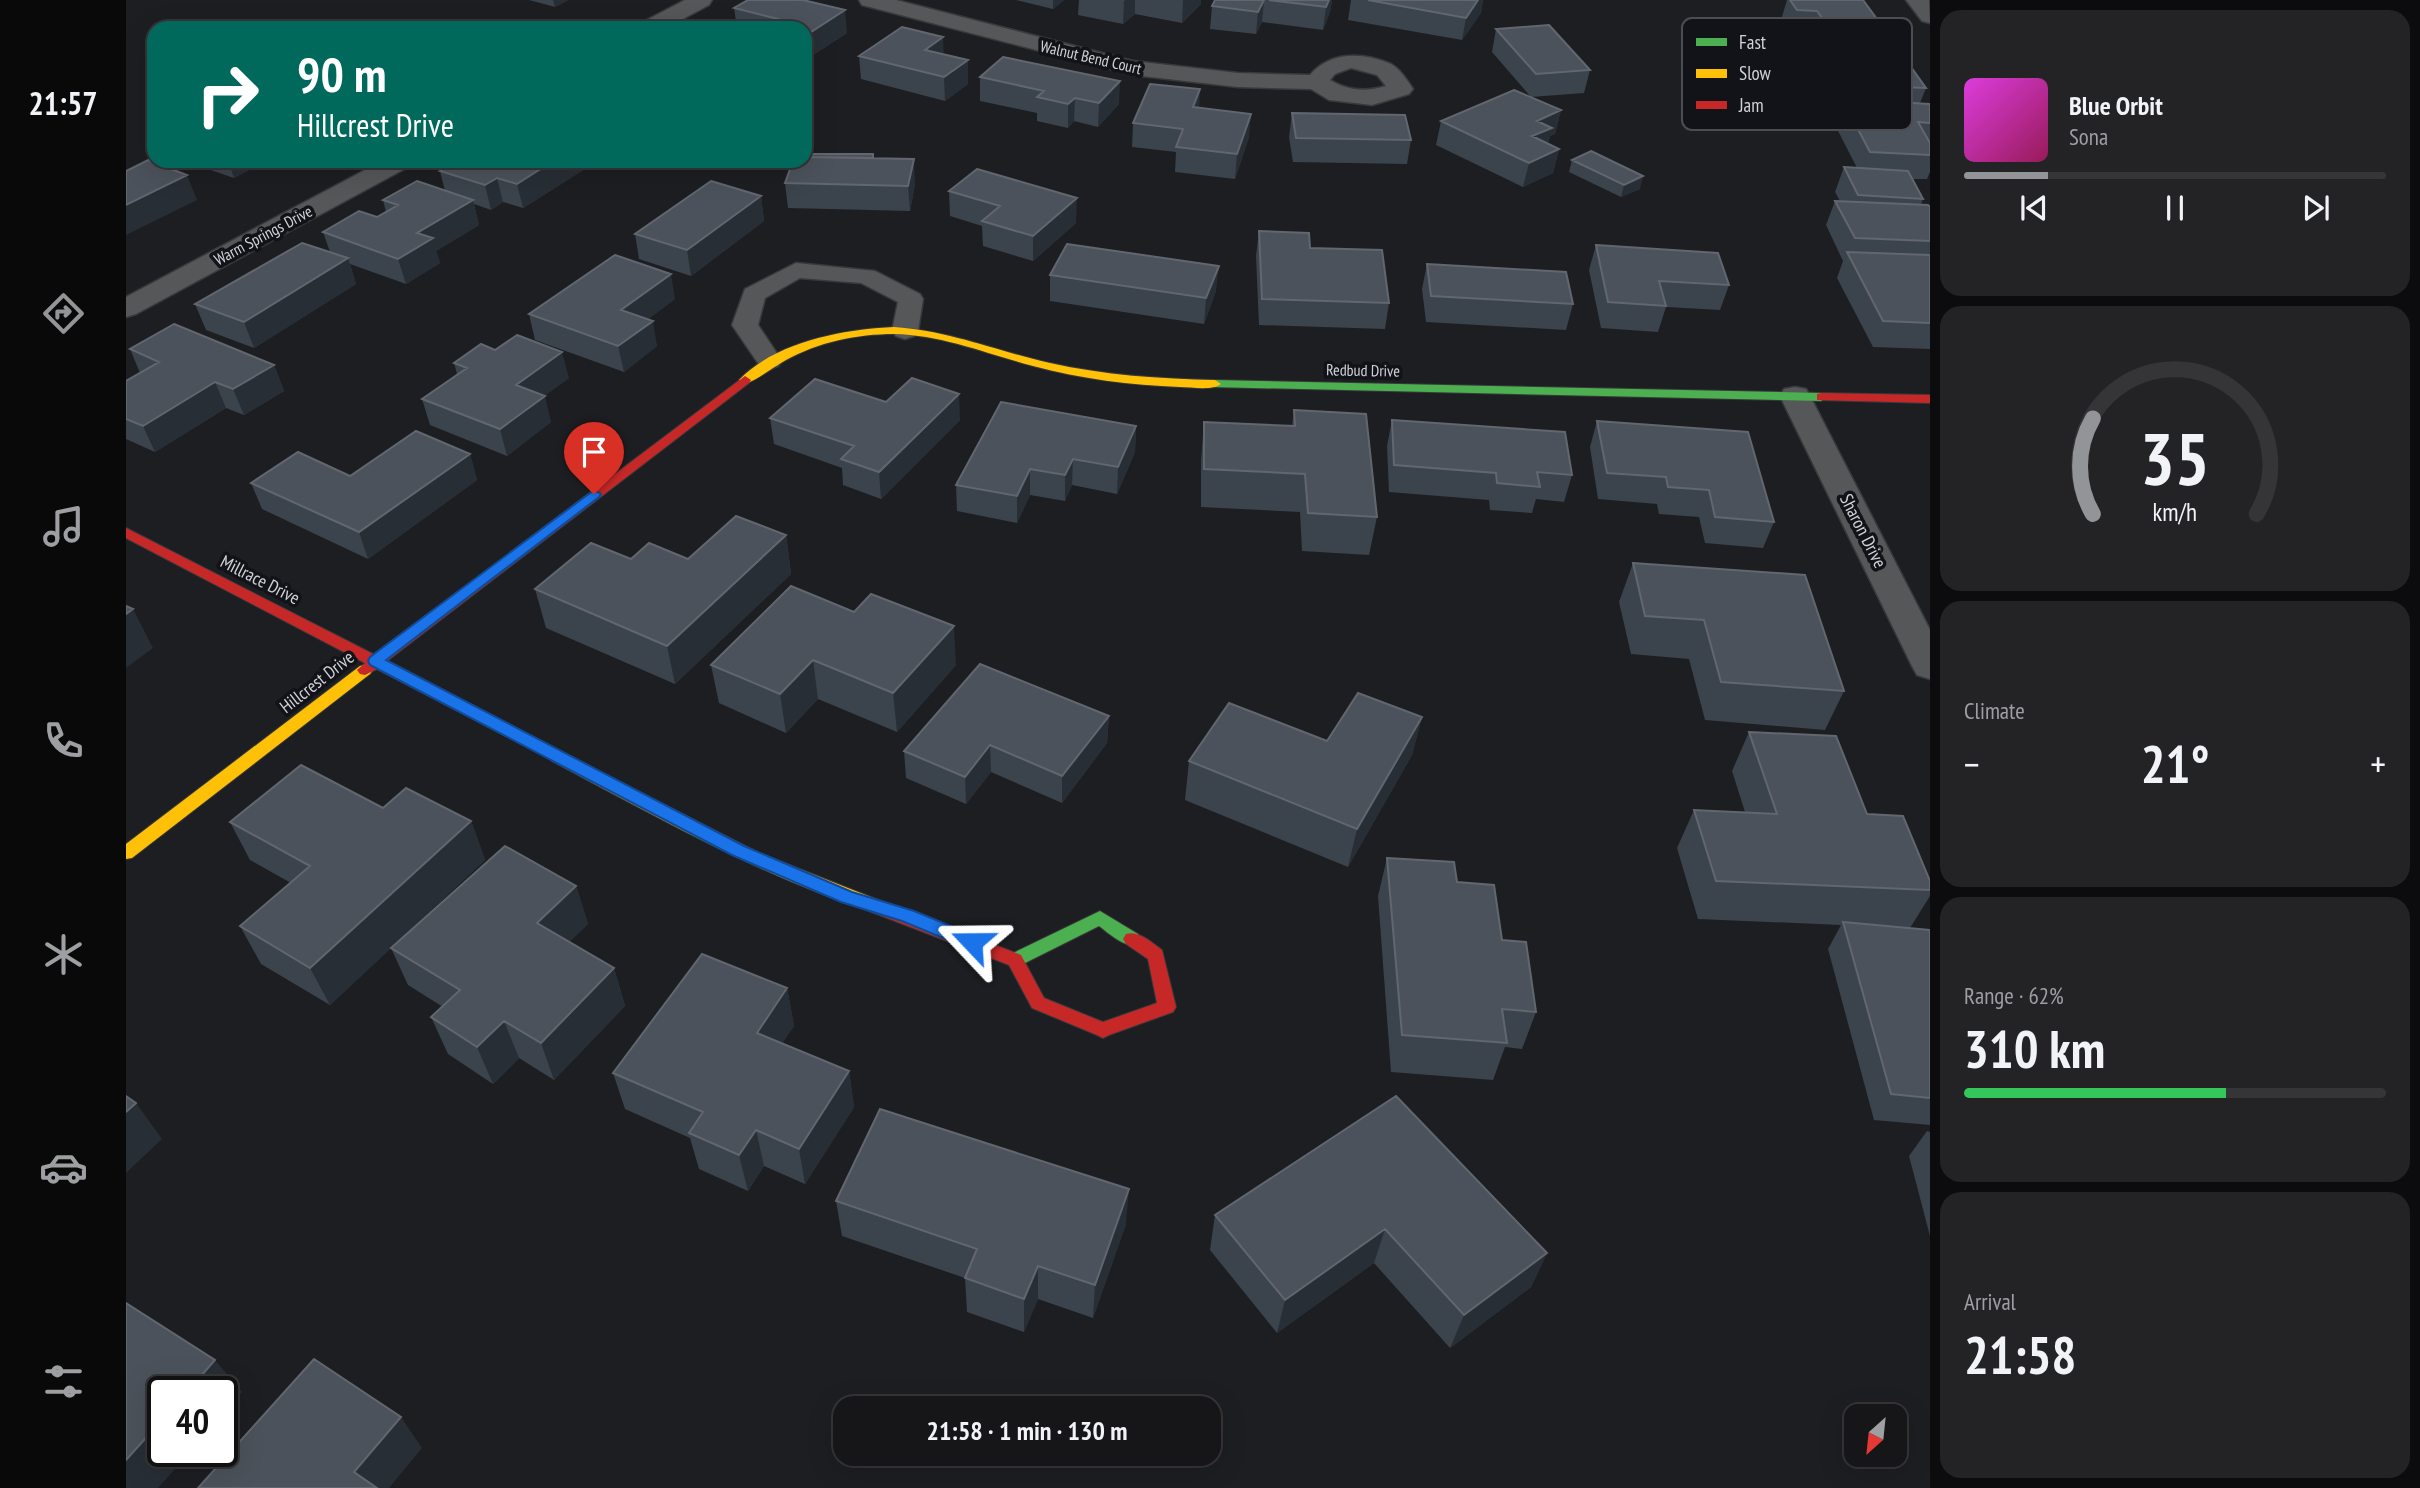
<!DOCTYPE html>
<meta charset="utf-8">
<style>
body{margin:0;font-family:"PT Sans Narrow",sans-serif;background:#232326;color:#f1f3f6;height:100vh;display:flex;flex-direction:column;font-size:26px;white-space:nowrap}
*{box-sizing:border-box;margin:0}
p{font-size:23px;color:#9e9fa2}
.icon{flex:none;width:38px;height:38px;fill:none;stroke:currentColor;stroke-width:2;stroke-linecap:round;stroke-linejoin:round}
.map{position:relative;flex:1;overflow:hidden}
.panel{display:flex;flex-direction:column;gap:10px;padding:10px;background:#0c0c0e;width:490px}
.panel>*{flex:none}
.guide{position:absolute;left:21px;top:21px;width:665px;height:147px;border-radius:21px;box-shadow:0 7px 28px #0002,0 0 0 2px #353538;background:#00695c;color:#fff;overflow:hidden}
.needle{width:46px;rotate:207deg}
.tools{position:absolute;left:1718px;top:1404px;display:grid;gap:14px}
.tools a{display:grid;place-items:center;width:63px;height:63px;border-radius:14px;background:#161619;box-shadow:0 7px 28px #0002,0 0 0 2px #353538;font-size:35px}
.speed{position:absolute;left:21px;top:1376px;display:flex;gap:14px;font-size:35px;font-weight:700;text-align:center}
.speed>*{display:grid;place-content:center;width:91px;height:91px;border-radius:50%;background:#161619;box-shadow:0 7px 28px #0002,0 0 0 2px #353538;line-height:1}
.speed .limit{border:4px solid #111;border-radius:10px;background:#fff;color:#111}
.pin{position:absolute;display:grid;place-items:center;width:60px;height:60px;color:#fff;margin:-72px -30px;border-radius:50% 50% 50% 0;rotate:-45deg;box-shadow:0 0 7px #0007}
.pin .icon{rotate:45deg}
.me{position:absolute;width:77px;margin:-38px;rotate:293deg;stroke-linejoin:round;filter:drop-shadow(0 0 5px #0008)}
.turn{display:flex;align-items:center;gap:24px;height:147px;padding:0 35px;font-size:32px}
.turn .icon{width:91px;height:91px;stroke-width:2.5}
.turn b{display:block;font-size:49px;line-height:60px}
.big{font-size:52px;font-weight:700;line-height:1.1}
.panel .widget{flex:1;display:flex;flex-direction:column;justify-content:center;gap:10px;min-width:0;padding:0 24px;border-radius:21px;background:#232326}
.panel .dial{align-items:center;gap:0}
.dial svg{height:182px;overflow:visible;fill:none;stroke:#353538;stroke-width:7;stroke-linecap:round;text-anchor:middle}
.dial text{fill:#f1f3f6;stroke:none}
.song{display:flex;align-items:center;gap:21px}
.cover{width:84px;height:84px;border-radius:10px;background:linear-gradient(135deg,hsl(300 70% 55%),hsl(330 70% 35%))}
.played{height:7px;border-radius:4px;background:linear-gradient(90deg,#939497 20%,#353538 20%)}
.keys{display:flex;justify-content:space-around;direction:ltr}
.heat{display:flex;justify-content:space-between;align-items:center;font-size:38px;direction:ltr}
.charge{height:10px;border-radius:5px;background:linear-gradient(90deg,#34c759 62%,#353538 0)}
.trip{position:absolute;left:707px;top:1396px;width:388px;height:70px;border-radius:21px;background:#161619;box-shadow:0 7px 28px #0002,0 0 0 2px #353538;font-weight:700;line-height:70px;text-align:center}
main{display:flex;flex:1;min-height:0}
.menu{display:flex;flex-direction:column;width:126px;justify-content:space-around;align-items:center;background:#09090a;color:#9e9fa2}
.menu .icon{width:49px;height:49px}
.menu .selected{color:#939497}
.menu b{font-size:32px;color:#f1f3f6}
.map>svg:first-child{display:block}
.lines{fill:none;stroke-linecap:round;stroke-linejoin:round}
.lane-casing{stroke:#38393b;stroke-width:3}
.street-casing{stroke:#38393b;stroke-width:3}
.fast-casing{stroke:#38393b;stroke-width:2}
.slow-casing{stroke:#38393b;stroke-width:2}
.jam-casing{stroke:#38393b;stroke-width:2}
.lane{fill:#565759;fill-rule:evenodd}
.street{fill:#565759;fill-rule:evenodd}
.fast{fill:#4caf50;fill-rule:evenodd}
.slow{fill:#ffc107;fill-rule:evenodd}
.jam{fill:#c62828;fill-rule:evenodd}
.wall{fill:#3b434c}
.shaded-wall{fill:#282e35}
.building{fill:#4c525b;stroke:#61666f;stroke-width:2}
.route{fill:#1a73e8;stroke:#114b97;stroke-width:2}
.labels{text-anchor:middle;stroke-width:7;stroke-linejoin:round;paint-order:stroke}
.far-street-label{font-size:16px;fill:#d2d3d7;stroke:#121319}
.street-label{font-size:18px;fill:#d2d3d7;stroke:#121319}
.key{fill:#121319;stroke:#4c4d52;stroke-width:2}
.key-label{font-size:19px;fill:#d2d3d7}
</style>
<main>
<nav class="menu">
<b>21:57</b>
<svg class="icon selected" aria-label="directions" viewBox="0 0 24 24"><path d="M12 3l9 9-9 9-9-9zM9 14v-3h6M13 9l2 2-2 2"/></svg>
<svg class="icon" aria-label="music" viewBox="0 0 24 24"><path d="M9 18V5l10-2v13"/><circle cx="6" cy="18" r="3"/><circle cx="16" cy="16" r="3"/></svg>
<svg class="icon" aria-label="phone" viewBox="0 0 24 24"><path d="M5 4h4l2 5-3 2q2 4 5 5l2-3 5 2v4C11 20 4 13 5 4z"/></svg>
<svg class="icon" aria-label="climate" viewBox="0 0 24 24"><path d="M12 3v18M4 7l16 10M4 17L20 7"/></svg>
<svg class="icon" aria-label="car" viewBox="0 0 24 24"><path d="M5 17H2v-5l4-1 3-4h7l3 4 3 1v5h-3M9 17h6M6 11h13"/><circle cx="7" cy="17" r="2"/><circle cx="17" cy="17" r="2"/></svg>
<svg class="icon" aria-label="filters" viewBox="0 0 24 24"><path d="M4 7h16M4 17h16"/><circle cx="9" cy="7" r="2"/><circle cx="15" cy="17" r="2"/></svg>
</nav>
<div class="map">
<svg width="1804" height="1488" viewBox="0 0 1804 1488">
<rect width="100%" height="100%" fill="#1d1e21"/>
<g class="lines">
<defs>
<path id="lane" d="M670,263l79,8 45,23 3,5 -5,32 -4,5 -9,3 -9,-3 -4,-5 6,-29 -37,-19 -61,-5 -35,20 -7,27 24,36 -4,5 -9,3 -9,-3 -28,-41 13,-36z"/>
<path id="street" d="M559,0h27l-3,5 -43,23h-28l3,-5z
M733,0h37l237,61 105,12 72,2c20,-24 53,-23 81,-11 8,4 17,17 22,25l-4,5 -37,11 -43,-5 -18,-11 -73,-2 -105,-12 -271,-70zM1225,68l26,7 9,11c-20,6 -38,5 -56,-6l5,-6z
M1780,0h23l1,23 -8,-2z
M256,161h32l-4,5 -274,148 -10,3v-20z
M1669,387l11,2 4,7 120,234v49l-13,-4 -5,-9 -132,-270 4,-7z"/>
<path id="fast" d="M1089,380l606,13 6,4 -6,4 -610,-14v-6z
M974,911l38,23 3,5 -3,5c-13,5 -28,-10 -39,-18l-78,39 -6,2 -6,-2 -3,-5 3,-5z"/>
<path id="slow" d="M768,327c57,4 102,24 156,36 54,12 110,16 165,17l6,4c-9,7 -29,3 -41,3 -49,-2 -99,-8 -147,-21 -46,-12 -90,-31 -139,-32 -37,0 -75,8 -108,26 -13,7 -27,19 -41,24l-6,-4c36,-38 105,-51 155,-53z
M239,665l5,1 3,4 -3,4 -238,184 -6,1v-15l234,-178z
M432,751l201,102 122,48 3,5 -3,5 -6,2c-114,-37 -218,-96 -323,-152l-2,-4 2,-4z"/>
<path id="jam" d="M619,376l6,4 -2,3 -362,278 177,92 2,4 -2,4 -6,2 -181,-94 -12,6 -5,-1 -3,-4 8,-7 -239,-125v-10l249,127z
M1695,393l109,2v8l-113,-3v-6z
M749,899l146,56 23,43 59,24 54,-19 -9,-44 -22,-15 -3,-5 3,-5c13,-4 26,9 36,16l14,57 -3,5 -64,23 -6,3 -6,-3 -65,-27 -23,-43 -140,-54 -3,-5 3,-5z"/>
</defs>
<use href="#lane" class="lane-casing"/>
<use href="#street" class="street-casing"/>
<use href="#fast" class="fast-casing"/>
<use href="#slow" class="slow-casing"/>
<use href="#jam" class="jam-casing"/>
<use href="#lane" class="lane"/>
<use href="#street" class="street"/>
<use href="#fast" class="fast"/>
<use href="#slow" class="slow"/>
<use href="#jam" class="jam"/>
</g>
<path class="wall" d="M403,0h39l-13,7z
M890,0h48l-11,9z
M953,0h122v4l-19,19 -47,-9 -12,10 -45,-9z
M1138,0h68l-2,12 -7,18 -61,-8 -6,12 -46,-5 2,-23z
M1225,0h132l-2,13 -19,27 -114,-20z
M1661,0h76l22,30 -4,11 45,47 -6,15 10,1v68l-3,7h-14l10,20 -2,5 9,3v142l-57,-2 -36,-69 6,-17 -17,-36 9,-24h5l-5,-9 9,-25 13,1 -23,-45 8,-24 11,1 -23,-37 4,-11h-12l-12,-19h-21l-8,-13z
M608,8l113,25 -37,24 -5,-1v-28h-68z
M1370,29l94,41 -6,23 -53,4 30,13 -6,24 -5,2 -2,8 11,5 -6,24 -30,14 -87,-42 5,-24 89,-25 -38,-44z
M818,54l24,6v24l-23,17 -84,-22 -2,-23z
M854,77l139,27 -21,23 -24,-6 -6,7 -31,-7v-8l-57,-12z
M1073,108l50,29 -14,42 -60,-7 1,-20 -44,-5 1,-24z
M1166,113l119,27 -4,24 -114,-2 -4,-25z
M747,154l1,4 41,26 -5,27 -122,-3 -3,-25z
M1446,160l68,29 -19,8 -52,-25z
M69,161h71l-32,17 -38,-13z
M462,167l-65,41 -20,-6 -12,8 -17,-6 5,21 -43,26 4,12 -34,21 -56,-20 6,20 -102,64 -48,-18 -11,-26 135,-52 -7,-20 54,-15 9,-5 -3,-12 62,-9 -5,-20z
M823,191l127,32 -43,38 -50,-15 -1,-20 -32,-10z
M635,196l3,25 -73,55 -52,-17 -4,-25z
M1133,231l51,17 79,55 -4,26 -126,-4 -3,-69z
M1470,245l133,40 -9,25 -54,-3 -8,25 -57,-4 -12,-58z
M1301,264l146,40 -7,26 -140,-8 -4,-33z
M924,275l166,16 -12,33 -154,-23z
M549,299l-27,20 9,27 -33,26 -89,-32 -6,-26z
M4,349l144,16 10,26 -40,24 -18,-7 -71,44 -29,-13v-58l14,-8z
M328,363l115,15 -25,18 7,26 -44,34 -77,-31 -8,-26 35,-25z
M760,402l74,18 -79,79 -38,-14 -1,-17 -68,-24 -4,-26z
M1168,410l83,107 -8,38 -67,-4 -2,-39 -99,-5v-47l3,-38 88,4z
M1266,420l180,55 -8,27 -28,-3 -4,14 -42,-3 -1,-10 -100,-8 -2,-46z
M1471,421l177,101 -11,26 -58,-5 -6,-26 -40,-3 -2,-10 -59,-5 -8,-52z
M1010,426l-1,26 -18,42 -45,-9 -7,16 -35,-6 -13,28 -60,-12 -1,-26z
M344,454l7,26 -109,79 -106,-50 -11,-26 99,-7z
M660,535l5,39 -116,110 -129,-56 -11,-39 96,-30h57z
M1507,563l211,128 -19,39 -120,-10 -16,-61 -58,-5 -12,-52z
M665,586l165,79 -59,67 -79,-33 -32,34 -67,-30 -8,-38z
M983,716l-2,27 -45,60 -71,-31 -25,32 -60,-26 -2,-27z
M1296,717l-10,38 -64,112 -163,-67 4,-39 138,-20z
M1623,732l118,82 63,67v15l-20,32 20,2v195l-56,-5 -46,-171 13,-24 -143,-6 -21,-71 17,-38 51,2 -13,-41z
M345,821l14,39 -83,77 174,-51 12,38 -19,18 45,26 11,38 -71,74 -35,-22 -26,26 -45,-30 -17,-37 12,-10 -35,-22 -17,-37 -61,57 -69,-41 -21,-38 51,-43 -41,-23 -20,-38z
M1261,858l70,24 45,58 34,72 -14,37 -17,-2 -12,33 -102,-8 -13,-176z
M661,988l7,38 -12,17 67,28 5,36 -49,77 -41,-18 -16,25 -49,-22 -9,-31 -65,-29 -12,-36z
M1270,1096l151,157 -16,34 -81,61 -76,-85 -97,70 -67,-83 5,-35z
M1801,1131l3,1v104l-21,-80z
M710,1201l290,23 -33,94 -55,-19 -14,33 -57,-20 -2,-34 -123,-42z"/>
<path class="shaded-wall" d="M427,0h15l-13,7z
M927,0h11l-11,9z
M1000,0h9v14l-12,10 1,-23z
M1057,0h18v4l-19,19z
M1138,0l-2,22 -6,12 2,-22z
M1203,0h3l-2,12 -7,18 3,-23z
M1352,0h5l-2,13 -19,27 4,-22z
M719,10l2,23 -37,24 -2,-23z
M817,37l1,23 -19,-10z
M842,60v24l-23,17 -1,-24z
M994,81l-1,23 -21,23 1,-24z
M1074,89l-1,24 -6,-6z
M949,98l-1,23 -6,7v-24z
M1435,110l-6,24 -5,2 -4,16 -19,8 10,-39z
M1125,114l-2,23 -14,42 2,-25z
M1433,149l-6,24 -30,14 6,-24z
M788,159l1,25 -5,27 -2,-25z
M102,161h38l-32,17z
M427,161h33l2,6 -65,41 -6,-24z
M61,175l10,25 -71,35v-30z
M1517,176l-3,13 -19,8 3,-12z
M371,178l6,24 -12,8 -6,-25z
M635,196l3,25 -73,55 -4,-26z
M951,198l-1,25 -43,38v-25z
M347,200l6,25 -43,26 4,12 -34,21 -8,-25 19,-26z
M222,258l8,26 -102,64 -10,-26z
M1093,266l-3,25 -12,33 2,-26z
M545,274l4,25 -49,36 -5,-25z
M527,321l4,25 -33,26 -6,-26z
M436,352l7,26 -46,33 -7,-26z
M148,365l10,26 -40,24 -11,-26z
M89,382l11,26 -71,44 -12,-26z
M833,394l1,26 -79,79 -2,-27z
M419,396l6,26 -44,34 -7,-27z
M1010,426l-1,26 -18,42 1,-27z
M344,454l7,26 -109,79 -9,-27z
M947,459l-1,26 -7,16v-26z
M904,469v26l-13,28v-27z
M660,535l5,39 -116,110 -8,-38z
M7,609l20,39 -27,20v-54z
M828,626l2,39 -59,67 -4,-39z
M687,660l5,39 -32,34 -6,-39z
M983,716l-2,27 -45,60v-27z
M1296,717l-10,38 -64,112 9,-38z
M864,745l1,27 -25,32 -1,-27z
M345,821l14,39 -155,145 -20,-37z
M450,886l12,38 -38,37 -13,-38z
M488,968l11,38 -71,74 -13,-37z
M661,988l7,38 -30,44 -7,-37z
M378,1021l15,37 -26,26 -16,-37z
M723,1071l5,36 -49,77 -6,-35z
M10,1103l26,36 -36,34v-61z
M630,1130l8,36 -16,25 -9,-36z
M1003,1189l-3,35 -33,94 2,-33z
M1259,1229l-11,34 -97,70 8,-33z
M1421,1253l-16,34 -81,61 14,-33z
M912,1266v33l-14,33v-33z
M89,1360l27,32 -20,23v-24h-34z
M275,1417l21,31 -33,40h-22l-13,-16z
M37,1419v32h28l-33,37h-32v-28z"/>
<path class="building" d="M622,0h55l42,10 -37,24h-3v-6h-24l-13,-3 10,-6 -44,-11z
M1089,0h49l-6,12 -46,-6z
M1143,0h60l-3,7z
M1242,0h110l-12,18z
M1664,0h73l22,30 -55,-1 -13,-18 -20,-1z
M1423,25l41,45 -54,4 -40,-45z
M776,27l41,10 -18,13 43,10 -24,17 -85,-21z
M1712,40l55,2 33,46 -58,-2z
M877,57l117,24 -21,22 -24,-5 -7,6 -31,-7 7,-6 -64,-14z
M1024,84l50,5 -7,18 58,7 -14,40 -61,-7 7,-18 -50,-6z
M1388,90l47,20 -24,11 15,7 -20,8 27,13 -30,14 -88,-42z
M1716,99l88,5v19l-12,-1 12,21v12l-60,-3z
M1166,113l113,2 6,25 -115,-2z
M1465,151l52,25 -19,9 -52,-25z
M681,154h66v4l-67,-1z
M679,157l109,2 -6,27 -123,-3 8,-22h12z
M22,160l39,15 -61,30v-34z
M332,161h95l-36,23 -20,-6 -12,7 -45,-14z
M1718,167l64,4 15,28 -65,-4z
M851,169l100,29 -44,38 -51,-15 18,-15 -51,-15z
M291,181l56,19 -56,33 16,5 -35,21 -75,-27 36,-21 18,6 21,-12 -15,-5z
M585,181l50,15 -74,54 -52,-16z
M1709,201l93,4 2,2v34l-75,-3z
M1133,231l50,2 1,15 72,2 7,53 -127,-4z
M176,243l46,15 -104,64 -49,-18z
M941,244l152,22 -13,32 -156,-23z
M1470,245l122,8 11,32 -70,-4 7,25 -58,-4z
M1721,252l83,3v68l-47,-2z
M489,255l56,19 -50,36 32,11 -35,25 -89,-32z
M1301,264l139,8 7,32 -142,-8z
M48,324l100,41 -41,24 -18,-7 -72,44 -17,-7v-38l33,-19 -29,-13z
M391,335l45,17 -46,33 29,11 -45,33 -78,-30 45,-31 -13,-5 27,-19 14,6z
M786,378l47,16 -80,78 -38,-13 13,-13 -84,-28 45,-39 71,23z
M875,402l135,24 -18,41 -45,-8 -8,16 -35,-6 -13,27 -61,-11z
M1168,410l72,4 11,103 -69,-4 -3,-39 -101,-5v-47l91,4z
M1266,420l173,12 7,43 -35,-3 3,15 -43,-4 -1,-10 -102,-8z
M1471,421l151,11 26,90 -59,-5 -6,-27 -41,-3 -2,-10 -59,-4z
M290,431l54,23 -111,78 -108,-49 47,-31 52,24z
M610,516l50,19 -119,111 -132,-57 56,-46 40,16 18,-16 39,16z
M1507,563l172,12 39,116 -123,-9 -17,-62 -59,-4z
M665,586l63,26 17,-18 83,32 -61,67 -80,-33 -33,34 -69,-29z
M0,606l7,3 -7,5z
M854,664l129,52 -47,60 -72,-31 -25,32 -61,-26z
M1232,693l64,24 -65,112 -168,-68 40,-58 98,38z
M1623,732l87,4 31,78 36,2 27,65v9l-214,-9 -22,-71 83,4z
M175,765l82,43 23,-20 65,33 -161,147 -70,-42 70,-60 -80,-44z
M379,846l71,40 -39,37 77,45 -73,75 -37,-22 -27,26 -46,-30 29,-27 -69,-42z
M1261,858l67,4 3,20 37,3 8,55 24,2 10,70 -34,-3 5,34 -105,-8z
M1717,922l87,8v168l-39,-4z
M576,954l85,34 -30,45 92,38 -50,78 -43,-19 -17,25 -50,-22 14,-21 -90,-39z
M0,1096l10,7 -10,9z
M1270,1096l151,157 -83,62 -79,-86 -100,71 -70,-85z
M754,1109l249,80 -34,96 -57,-19 -14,33 -59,-21 12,-29 -141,-48z
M0,1303l89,57 -27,31h-25v28l-37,41z
M188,1359l87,58 -47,55 23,16h-179z"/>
<path class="route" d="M468,490l7,4 -2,3 -213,163 358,186 108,46 62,19 64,26 3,5 -3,5 -6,3 -70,-29 -61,-19 -109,-47 -362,-190 -2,-4 2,-4z"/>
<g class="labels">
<g class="far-street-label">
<text transform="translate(965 57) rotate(13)" y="6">Walnut Bend Court</text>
<text transform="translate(137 235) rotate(-28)" y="6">Warm Springs Drive</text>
<text transform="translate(1237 370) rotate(1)" y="6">Redbud Drive</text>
</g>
<g class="street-label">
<text transform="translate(1737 531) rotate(63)" y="6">Sharon Drive</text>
<text transform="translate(134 580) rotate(27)" y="6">Millrace Drive</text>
<text transform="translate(191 682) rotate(-38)" y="6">Hillcrest Drive</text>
</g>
</g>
<rect x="1556" y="18" width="230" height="112" rx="10" class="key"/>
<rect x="1570" y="38" width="31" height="8" fill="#4caf50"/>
<rect x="1570" y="69" width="31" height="9" fill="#ffc107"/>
<rect x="1570" y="101" width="31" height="8" fill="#c62828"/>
<g class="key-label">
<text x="1613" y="49">Fast</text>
<text x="1613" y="80">Slow</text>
<text x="1613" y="112">Jam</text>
</g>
</svg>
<div class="tools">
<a><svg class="needle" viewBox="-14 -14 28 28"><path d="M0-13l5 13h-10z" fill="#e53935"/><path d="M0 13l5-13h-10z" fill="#9e9fa2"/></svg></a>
</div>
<div class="speed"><div class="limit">40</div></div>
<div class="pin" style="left:468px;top:494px;background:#d93025"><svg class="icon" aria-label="arrive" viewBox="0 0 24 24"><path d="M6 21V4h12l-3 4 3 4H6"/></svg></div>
<svg class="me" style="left:846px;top:942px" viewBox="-20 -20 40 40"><path d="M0-17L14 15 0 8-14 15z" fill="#1a73e8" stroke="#fff" stroke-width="4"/></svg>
<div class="trip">21:58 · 1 min · 130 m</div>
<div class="guide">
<div class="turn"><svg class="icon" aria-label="right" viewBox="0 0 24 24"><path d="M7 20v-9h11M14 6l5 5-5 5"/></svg><div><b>90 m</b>Hillcrest Drive</div></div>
</div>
</div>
<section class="panel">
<div class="widget">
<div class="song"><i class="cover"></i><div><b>Blue Orbit</b><p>Sona</p></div></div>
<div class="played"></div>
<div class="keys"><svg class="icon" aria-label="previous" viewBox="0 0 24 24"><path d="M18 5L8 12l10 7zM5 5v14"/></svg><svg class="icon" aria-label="pause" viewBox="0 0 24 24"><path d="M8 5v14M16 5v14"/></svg><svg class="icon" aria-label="next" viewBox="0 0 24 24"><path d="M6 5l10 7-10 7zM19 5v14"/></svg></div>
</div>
<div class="widget dial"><svg viewBox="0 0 100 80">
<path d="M14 69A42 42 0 1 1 86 69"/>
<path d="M14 69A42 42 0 0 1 14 27" stroke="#939497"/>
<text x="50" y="56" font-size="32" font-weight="700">35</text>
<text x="50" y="72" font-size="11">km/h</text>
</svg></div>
<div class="widget"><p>Climate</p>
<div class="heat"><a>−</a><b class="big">21°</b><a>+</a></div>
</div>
<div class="widget"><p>Range · 62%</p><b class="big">310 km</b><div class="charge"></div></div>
<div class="widget"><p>Arrival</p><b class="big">21:58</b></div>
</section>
</main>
